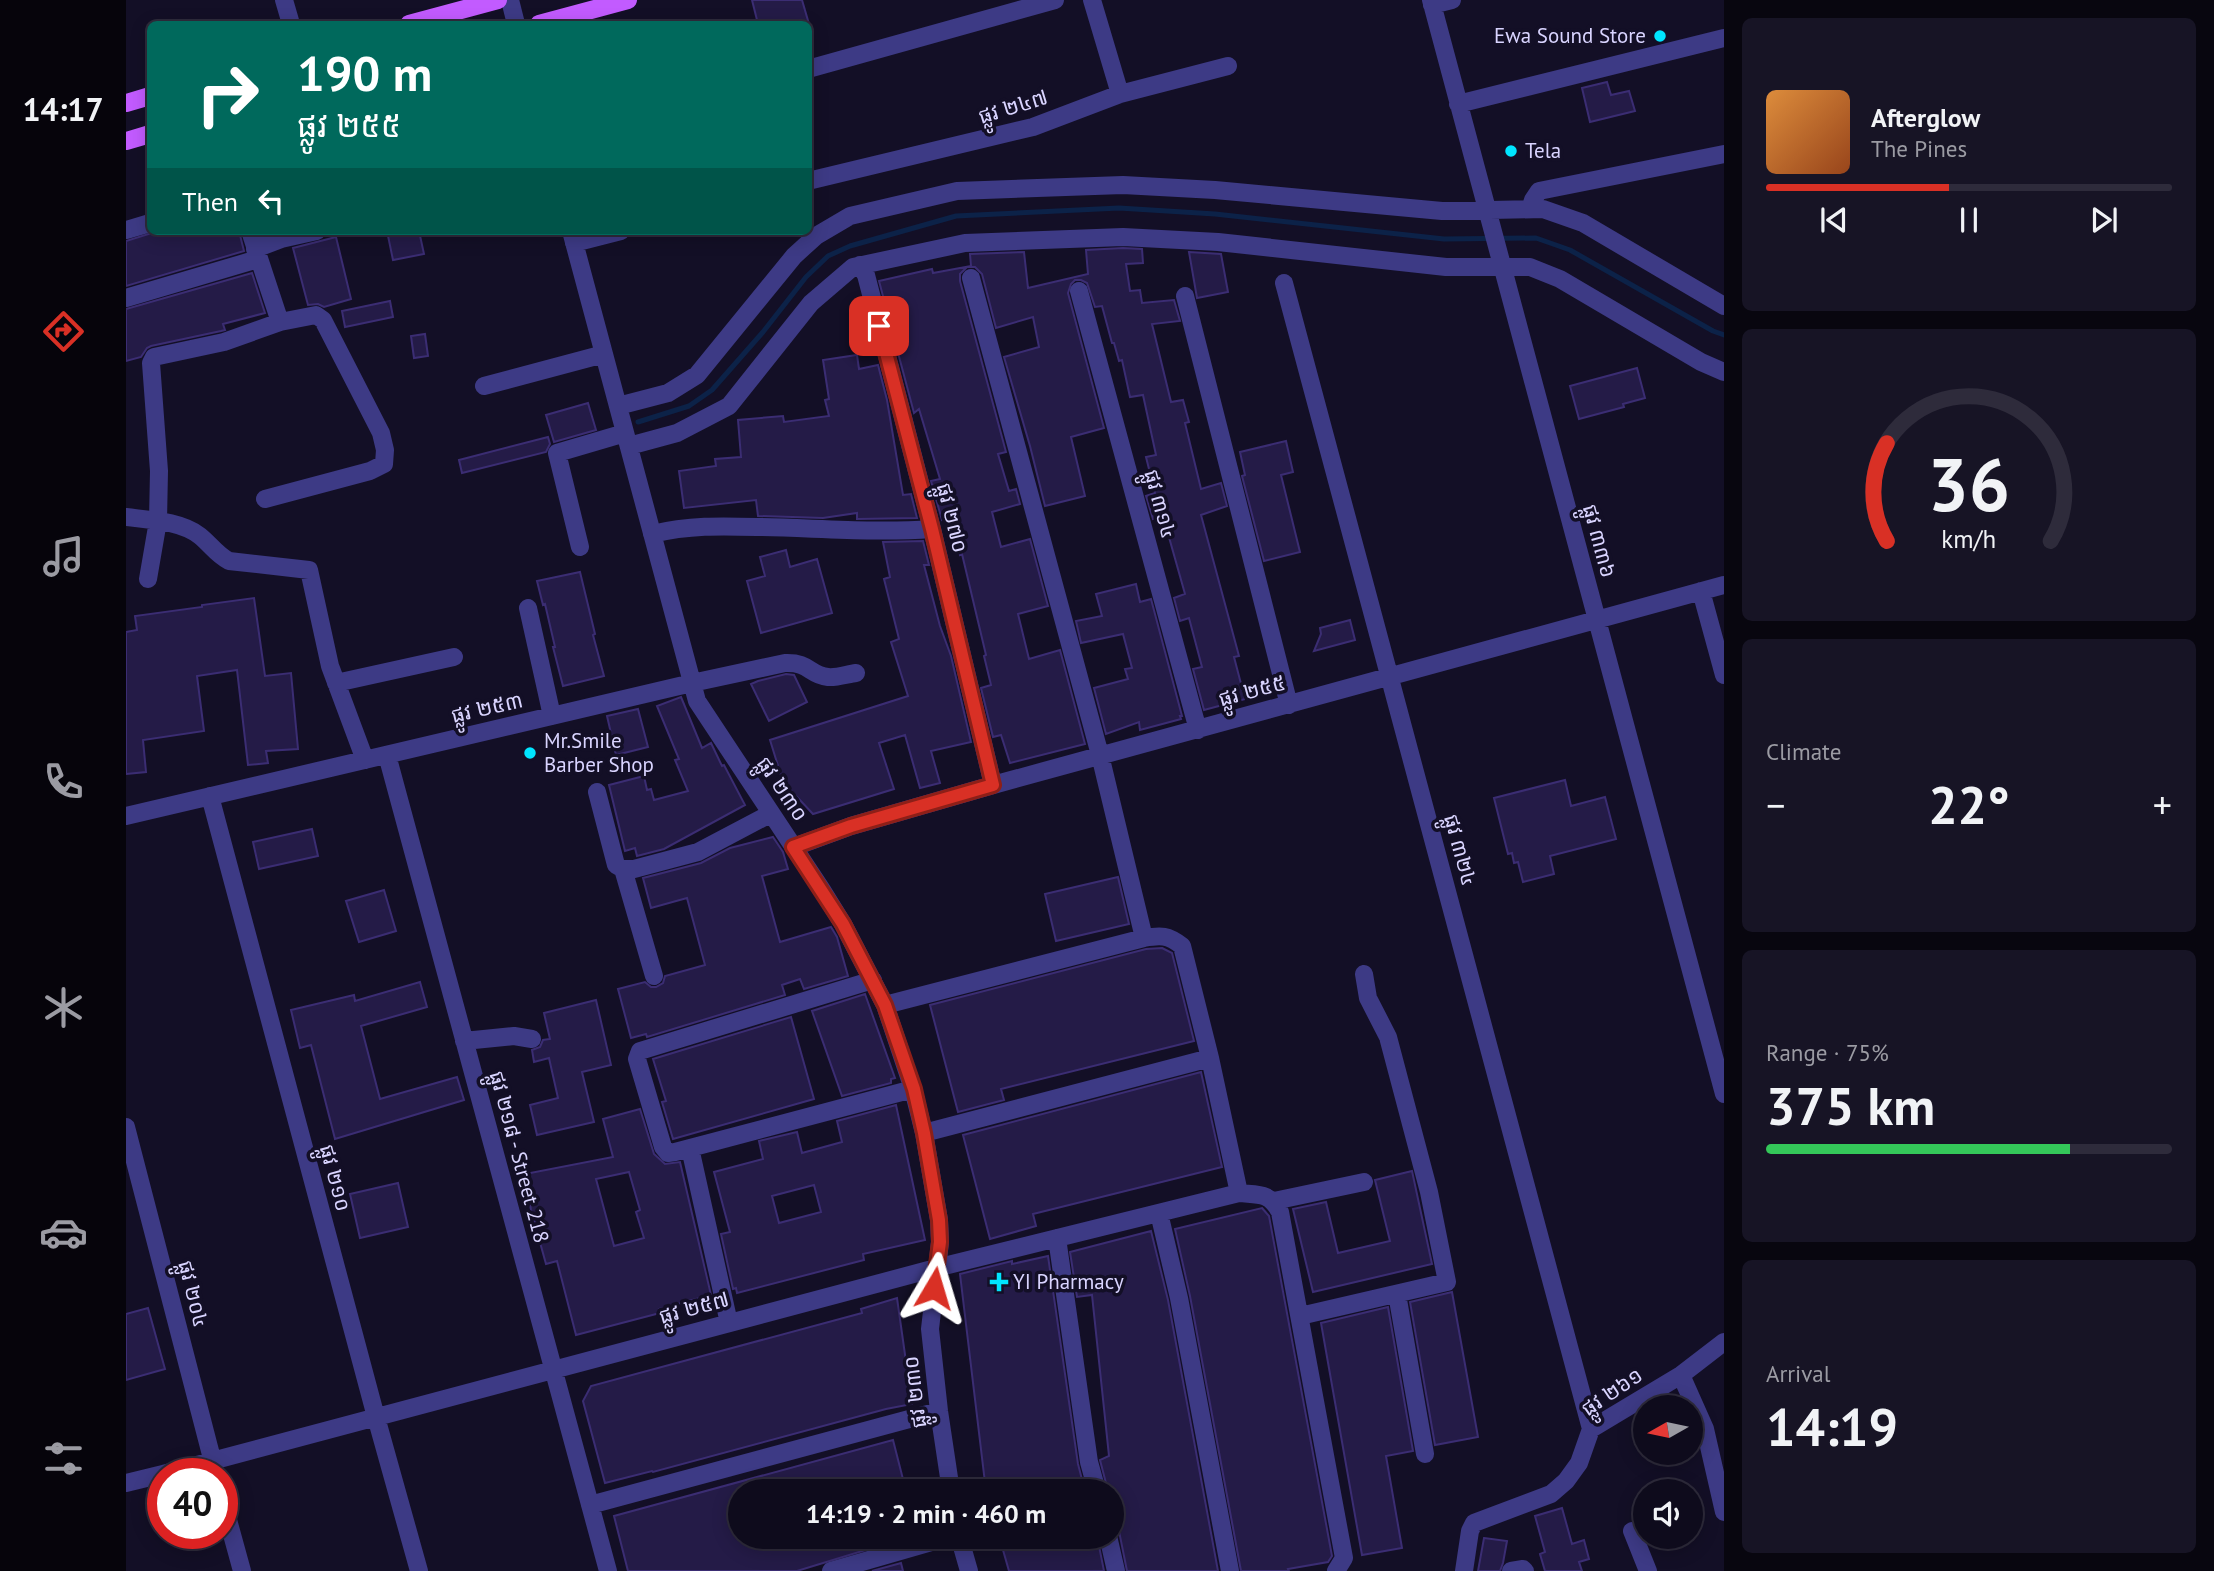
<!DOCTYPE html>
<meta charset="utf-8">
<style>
body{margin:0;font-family:"PT Sans","Noto Sans Khmer",sans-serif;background:#171425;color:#f1f3f6;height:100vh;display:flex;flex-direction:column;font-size:26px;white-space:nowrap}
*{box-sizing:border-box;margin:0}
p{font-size:23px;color:#9b9ba3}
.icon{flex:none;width:38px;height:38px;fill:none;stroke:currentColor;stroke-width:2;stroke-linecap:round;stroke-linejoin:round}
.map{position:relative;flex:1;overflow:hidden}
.side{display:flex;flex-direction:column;gap:18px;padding:18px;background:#08060f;width:490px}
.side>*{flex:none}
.top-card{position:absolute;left:21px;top:21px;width:665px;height:214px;border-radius:10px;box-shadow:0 4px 18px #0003,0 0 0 2px #2e2b3b;background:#00695c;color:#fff;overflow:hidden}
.needle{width:46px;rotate:261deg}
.buttons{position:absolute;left:1507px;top:1395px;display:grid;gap:14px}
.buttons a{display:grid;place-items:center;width:70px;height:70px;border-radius:50%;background:#0e0b1c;box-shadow:0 4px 18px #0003,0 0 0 2px #2e2b3b;font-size:35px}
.speed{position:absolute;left:21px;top:1458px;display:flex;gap:14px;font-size:35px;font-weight:700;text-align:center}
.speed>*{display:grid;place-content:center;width:91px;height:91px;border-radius:50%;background:#0e0b1c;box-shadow:0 4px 18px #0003,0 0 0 2px #2e2b3b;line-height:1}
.speed .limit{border:10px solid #d22;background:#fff;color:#111}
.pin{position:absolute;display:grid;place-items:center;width:60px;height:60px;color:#fff;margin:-30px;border-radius:14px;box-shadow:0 4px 10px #0006}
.me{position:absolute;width:77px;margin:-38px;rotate:7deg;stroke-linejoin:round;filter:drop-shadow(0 0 5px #0008)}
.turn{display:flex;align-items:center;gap:24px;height:147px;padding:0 35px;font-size:32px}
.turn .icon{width:91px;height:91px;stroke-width:2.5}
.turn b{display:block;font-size:49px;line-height:60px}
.then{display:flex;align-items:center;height:66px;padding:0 35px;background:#0003;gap:14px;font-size:26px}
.big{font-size:52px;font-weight:600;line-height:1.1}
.side .card{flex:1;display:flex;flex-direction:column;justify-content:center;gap:10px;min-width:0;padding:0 24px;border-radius:10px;background:#171425}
.side .dial{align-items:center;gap:0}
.dial svg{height:182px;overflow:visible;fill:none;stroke:#2e2b3b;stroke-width:7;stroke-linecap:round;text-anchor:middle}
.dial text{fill:#f1f3f6;stroke:none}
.song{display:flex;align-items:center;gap:21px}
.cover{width:84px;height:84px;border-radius:10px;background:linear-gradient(135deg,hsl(30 70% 55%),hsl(20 70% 35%))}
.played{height:7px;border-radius:4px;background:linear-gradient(90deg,#d93025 45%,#2e2b3b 45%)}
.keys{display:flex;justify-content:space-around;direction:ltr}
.heat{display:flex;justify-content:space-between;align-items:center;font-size:38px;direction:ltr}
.charge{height:10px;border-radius:5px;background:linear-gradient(90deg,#34c759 75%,#2e2b3b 0)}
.trip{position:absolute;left:602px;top:1479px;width:396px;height:70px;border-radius:35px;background:#0e0b1c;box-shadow:0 4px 18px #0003,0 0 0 2px #2e2b3b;font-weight:600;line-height:70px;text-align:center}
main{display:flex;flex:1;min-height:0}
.menu{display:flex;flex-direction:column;width:126px;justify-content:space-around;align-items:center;background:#06040b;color:#9b9ba3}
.menu .icon{width:49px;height:49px}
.menu .current{color:#d93025}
.menu b{font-size:32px;color:#f1f3f6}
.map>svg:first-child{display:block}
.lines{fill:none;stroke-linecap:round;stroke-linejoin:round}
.stream{stroke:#0c2248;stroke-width:5}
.building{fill:#241b47;stroke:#3b2d73;stroke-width:2;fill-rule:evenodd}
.minor{stroke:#3d3a85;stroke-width:18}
.major{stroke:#c25bff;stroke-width:18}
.route-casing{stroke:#8d1f18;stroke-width:18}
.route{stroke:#d93025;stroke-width:12}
.poi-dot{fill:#00e5ff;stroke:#130f26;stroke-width:2.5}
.labels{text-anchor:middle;stroke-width:7;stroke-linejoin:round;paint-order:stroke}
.poi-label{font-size:21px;fill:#d9d4ff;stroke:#130f26;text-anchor:start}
.street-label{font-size:21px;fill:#d9d4ff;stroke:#130f26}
</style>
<main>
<nav class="menu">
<b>14:17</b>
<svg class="icon current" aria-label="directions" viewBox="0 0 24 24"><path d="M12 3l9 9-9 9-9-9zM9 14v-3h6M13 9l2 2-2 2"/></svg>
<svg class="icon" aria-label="music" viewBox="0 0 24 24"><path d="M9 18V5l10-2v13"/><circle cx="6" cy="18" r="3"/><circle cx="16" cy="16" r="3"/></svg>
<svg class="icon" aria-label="phone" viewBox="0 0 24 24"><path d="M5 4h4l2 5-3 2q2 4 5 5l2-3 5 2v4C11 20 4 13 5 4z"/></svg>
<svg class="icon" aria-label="climate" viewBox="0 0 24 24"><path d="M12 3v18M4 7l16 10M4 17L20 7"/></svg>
<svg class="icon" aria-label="car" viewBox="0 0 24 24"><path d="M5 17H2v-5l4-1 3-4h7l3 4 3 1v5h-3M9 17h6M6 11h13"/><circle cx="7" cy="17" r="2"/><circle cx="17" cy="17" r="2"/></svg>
<svg class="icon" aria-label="filters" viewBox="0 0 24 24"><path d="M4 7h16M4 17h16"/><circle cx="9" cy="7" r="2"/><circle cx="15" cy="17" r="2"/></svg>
</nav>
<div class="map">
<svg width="1598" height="1571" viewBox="0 0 1598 1571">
<rect width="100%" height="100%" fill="#130f26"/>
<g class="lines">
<path class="stream" d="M512,422l51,-16 23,-16 51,-58 43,-55 22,-21 22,-10 106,-30 163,-8 96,6 229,25 92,-1 34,12 143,81 11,4"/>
</g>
<path class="building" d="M626,0h50l7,24h-51z
M1481,82l4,13 18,-4 6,20 -45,11 -8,-34z
M32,231h81l5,20 -118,35v-45z
M261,231h32l5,23 -31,6z
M210,237l15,62 -27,8 -6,-3 -10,1 -15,-57z
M997,248l19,1 1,14 -17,1 4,27 10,-1 2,13 32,-3 6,21 -28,3 19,78 12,-2 6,22 -4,1 16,66 20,-6 6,23 -26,9 38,141 -5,1 11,42 -41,11 -11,-41 9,-2 -13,-49 -9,3 -6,-23 11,-4 -22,-78 -10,3 -7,-23 9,-3 -9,-36 10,-2 -13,-60 -13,2 -8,-37 -3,1 -5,-18h-2l-10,-37 -7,1 -8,-24 -6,-3h-6l-4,4 -3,9 36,135 -33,9 14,59 -40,10 -15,-60 -26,-89 35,-10 -6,-30 -37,11 -14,-54 -7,-7h-8l-7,7v7l46,171 -8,2 11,37 7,-2 4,15 -28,8 9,35 29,-8 18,67 -30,8 11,45 31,-9 25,94 -75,19 -9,-28 -8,2 -12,-49 10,-3 -7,-29 2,-1 -24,-101 -2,1 -10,-37 -8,2 -11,-39 9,-2 -21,-70 -5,4 -35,-132 53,-12 1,4 38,-7 -1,-12 54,-2 4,36 60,-14 -2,-24z
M1063,252l32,2 7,38 -31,6z
M126,273l13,40 -42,11 2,6 -4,1 -70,15 -4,2 -6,9 -15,4v-52z
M264,301l3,16 -48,10 -3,-16z
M299,334l3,22 -14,2 -3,-22z
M731,355l2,14 19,-4 9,35 16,95 8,-1 6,24 -60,1v-6l-34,5 -65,-2 -2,-16 -72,8 -5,-37 37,-5 -1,-7 26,-2 -3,-37 45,-4 1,6 45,-6 -4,-16 4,-1 -6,-39z
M1511,368l8,30 -22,6 1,3 -45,12 -9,-33z
M462,403l8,27 -42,12 -8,-27z
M422,437l2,7 -4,8 -84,21 -3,-13z
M1160,441l7,31 -12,3 19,77 -36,9 -22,-85 3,-1 -5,-23z
M797,541l6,24h-5l16,61 11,30 20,86 -40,9 9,32 -20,5 -15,-53 -26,8 15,46 -81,25 -30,-32 -13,-42 138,-44 -17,-54 8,-3 -15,-60 6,-2 -7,-35z
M660,550l4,17 27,-8 15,54 -71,20 -14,-52 18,-5 -5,-19z
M454,572l15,62 -2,1 11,41 -41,10 -10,-39h2l-10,-43 -2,1 -6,-24z
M1010,584l4,18 11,-3 31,117h-2l1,3 -41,11 -1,-8 -33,12 -12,-46 34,-9 -3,-10 7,-1 -9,-34 -42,9 -5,-22 26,-5 -6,-22z
M128,598l11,78 26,-3 7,76 -32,2 2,12 -20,2 -11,-95 -40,6 7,55 -61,9 3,32 -20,2v-142l11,-2 -2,-14 67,-9v-2z
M1224,620l5,20 -41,11 7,-17 -1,-6z
M660,674l8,1 13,27 -38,19 -18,-37 7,-3z
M555,697l21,51 9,-5 11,23 2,-1 21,40 -81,44 -27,7 -2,-8 -10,3 -16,-66 35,-9 3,14 4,-1 3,11 34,-9 -13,-31 4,-1 -22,-53z
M512,709l10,38 -32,8 -9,-39z
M1439,780l6,26 34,-9 11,42 -66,17 4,18 -31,8 -5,-20 -4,1 -2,-10 -4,1 -14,-56z
M186,829l6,27 -59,13 -6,-27z
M647,837l10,15 5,17 -26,7 18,66 51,-15 6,10 11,39 -44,13 -4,-10 -18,6 3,10 -138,42 -1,-3 -15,4 -13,-49 27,-7 6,5h5l7,-4 2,-7 40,-11 -18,-67 -36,10 -8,-30 58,-15 29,-15z
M992,877l11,47 -73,17 -11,-47z
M258,890l12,41 -37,11 -13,-41z
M1036,948l10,5 22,88 -193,48 3,11 -46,12 -28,-107 216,-56z
M294,982l7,25 -66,19 19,73 77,-22 7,23 -129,39 -24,-94 -11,3 -9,-38 63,-15 1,6z
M739,994l30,84 -4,1v4l-49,13 -30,-85z
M470,1000l15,65 -29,7 12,50 -57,13 -7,-30 28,-7 -9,-40 -15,4 -2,-12 8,-3 3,-7 7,-1 -6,-26z
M665,1017l23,82 -141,40 -11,-37 4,-1 -13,-42z
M1075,1072l21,95 -189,47 3,12 -46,13 -27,-104z
M770,1105l29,135 -62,14 1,6 -127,33 -1,-5 -3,1 -12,-55 9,-2 -16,-60 49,-13 -4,-18 38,-9 5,21 40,-11 -5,-21zM688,1185l7,27 -42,11 -7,-27z
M514,1109l14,45 11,10 15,-2 31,133 -52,14 1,4 -84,22 -19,-74 -11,3 -15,-54 -6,-36 88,-17 -10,-38zM503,1172l11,38 -4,2 8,26 -30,8 -18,-67z
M1286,1171l20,93 -119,28 -20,-83 33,-7 12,51 52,-12 -15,-61z
M272,1183l10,44 -48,11 -10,-44z
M1136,1208l7,8 63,340 -4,6 -40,7 1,2h-48l-51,-275 -15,-67z
M1025,1231l17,69 50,271h-91l-16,-80h-3l-8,-31 9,-4 -17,-161 -15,2 -7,-45z
M922,1256l30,208 7,27h-99l-26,-217 52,-13v3z
M1326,1292l26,145 -43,8 -25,-143z
M771,1298l15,106 -26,5 -233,63 -1,-1 -47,12 -22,-82 8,-15 271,-73 -1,-4z
M1262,1307l25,144 -27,5 16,92 -40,7 -41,-232z
M22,1308l17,61 -39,11v-66z
M767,1440l13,51h-166v45h154l1,5 -98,30h-169l-14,-55z
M1436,1508l10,36 12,-4 5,19 -10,3 3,9h-37l-5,-17 5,-2 -10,-36z
M873,1536h98l7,35h-95z
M1358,1538l23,3 -4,22 -3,8h-22z
M775,1563l2,8h-31z"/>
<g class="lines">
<path class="minor" d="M158,0l7,24
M384,0l6,24
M966,0l28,94
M1305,0l293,1094
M1306,5l20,-5
M682,69l247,-69
M1332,104l266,-66
M682,181l225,-54 87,-33 108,-28
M1404,209l3,-9 6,-9 185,-37
M0,230l24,-7
M124,231l30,91
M445,231l126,470 125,189 21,34 42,81 28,84 11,44 15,87 1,22 -10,87 9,82 12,80
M448,243l47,-12
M129,249l26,-10 36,-8
M734,265l6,10 66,254 61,256
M845,278l129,477 44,183
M1158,283l307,1146
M953,291l119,439
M1059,296l104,409
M0,298l132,-39
M358,386l120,-32
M492,406l50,-13 29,-18 97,-119 22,-20 34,-20 107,-25 166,-6 92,5 227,21 101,-2 40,14 141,83
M503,446l48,-13 52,-27 82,-103 42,-36 112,-24 158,-6 95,5 228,25h84l30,12 141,83 23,10
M0,517c23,3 55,4 74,19 10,8 17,19 29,25l80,9 21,96 35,94
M526,534c38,-9 69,-8 107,-7 58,1 115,6 173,2
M454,547l-23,-94 68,-20
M22,579l10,-58 1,-50 -8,-108 3,-6 70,-15 56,-20 36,-7 7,5 58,113 4,17 -1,14 -14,7 -105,28
M1575,591l23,84
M402,608l24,108
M210,683l118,-26
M261,755l221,816
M471,792l19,73 7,4h11l64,-17 72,-38
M84,796l166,621 43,154
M0,816l566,-133 93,-20c25,-1 24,12 43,14 8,1 20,-3 28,-4
M668,847l57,-21 142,-41 731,-200
M497,869l31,107
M747,980l-233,71 -3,8 26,88 5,6 7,-1 238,-63
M759,1005l259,-67c17,-3 24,-3 38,8l28,112 29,135
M338,1041l50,-5 18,3
M0,1127l90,347
M798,1133l286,-75
M564,1148l39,175
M1148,1201l90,-19
M1033,1213l20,85 51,273
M931,1238l32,224 8,29
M1271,1294l28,160
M1174,1316l147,-34 -18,-90 -41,-155 -20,-39 -4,-24
M1555,1375l24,54 19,83
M37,1474l773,-206 303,-75c20,2 30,-1 41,19l64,346 -8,13
M0,1483l37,-9
M96,1498l20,73
M464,1505l349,-94
M1506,1531l16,40
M833,1536l10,35
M982,1536l8,35
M705,1571l121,-35
M1338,1571l6,-40 4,-8 77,-29 15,-13 13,-18 12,-34 90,-54 43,-33
M1385,1571l12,-2 2,2"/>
<path class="major" d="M283,24l89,-24
M413,24l89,-24
M0,103l24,-7
M0,141l24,-7"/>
</g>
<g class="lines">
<defs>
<path id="route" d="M753,326l53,203 61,256 -142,41 -58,21 50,77 42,81 29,84 10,44 15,87 1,22 -6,46"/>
</defs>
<use href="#route" class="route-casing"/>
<use href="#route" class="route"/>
</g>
<g class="poi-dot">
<circle cx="1534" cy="36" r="7"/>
<circle cx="1385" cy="151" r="7"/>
<circle cx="404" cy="753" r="7"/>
<path d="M869.5 1271.5h7v7h7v7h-7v7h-7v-7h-7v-7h7z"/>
</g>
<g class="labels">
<g class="poi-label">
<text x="1520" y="43" text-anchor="end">Ewa Sound Store</text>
<text x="1399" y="158">Tela</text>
<text x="418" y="748">Mr.Smile<tspan x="418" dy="24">Barber Shop</tspan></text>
<text x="887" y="1289">YI Pharmacy</text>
</g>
<g class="street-label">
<text transform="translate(887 107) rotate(-17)" y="7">ផ្លូវ ២៤៧</text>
<text transform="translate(1034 504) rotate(75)" y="7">ផ្លូវ ៣១៤</text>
<text transform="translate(826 518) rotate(76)" y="7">ផ្លូវ ២៧០</text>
<text transform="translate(1473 541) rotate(75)" y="7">ផ្លូវ ៣៣៦</text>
<text transform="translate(1126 691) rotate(-15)" y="7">ផ្លូវ ២៥៥</text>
<text transform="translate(361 708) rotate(-13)" y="7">ផ្លូវ ២៥៣</text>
<text transform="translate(656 789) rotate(56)" y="7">ផ្លូវ ២៣០</text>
<text transform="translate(1334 850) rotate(75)" y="7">ផ្លូវ ៣២៤</text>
<text transform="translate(393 1157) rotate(75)" y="7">ផ្លូវ ២១៨ - Street 218</text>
<text transform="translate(209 1178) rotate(75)" y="7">ផ្លូវ ២១០</text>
<text transform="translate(67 1294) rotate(76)" y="7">ផ្លូវ ២០៤</text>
<text transform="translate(568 1308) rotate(-15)" y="7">ផ្លូវ ២៥៧</text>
<text transform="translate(789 1392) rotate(-97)" y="7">ផ្លូវ ២៣០</text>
<text transform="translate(1486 1392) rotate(-34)" y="7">ផ្លូវ ២៦១</text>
</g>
</g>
</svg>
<div class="buttons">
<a><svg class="needle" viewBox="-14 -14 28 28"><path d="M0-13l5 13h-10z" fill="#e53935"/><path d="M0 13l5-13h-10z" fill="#9b9ba3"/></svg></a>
<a><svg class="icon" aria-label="sound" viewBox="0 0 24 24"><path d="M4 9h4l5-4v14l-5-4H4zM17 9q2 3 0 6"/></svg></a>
</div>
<div class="speed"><div class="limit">40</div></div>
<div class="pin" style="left:753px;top:326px;background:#d93025"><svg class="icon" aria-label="arrive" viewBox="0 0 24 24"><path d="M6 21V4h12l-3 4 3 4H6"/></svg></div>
<svg class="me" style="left:808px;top:1288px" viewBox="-20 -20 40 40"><path d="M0-17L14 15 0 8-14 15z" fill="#d93025" stroke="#fff" stroke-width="4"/></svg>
<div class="trip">14:19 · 2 min · 460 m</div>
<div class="top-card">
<div class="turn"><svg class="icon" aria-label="right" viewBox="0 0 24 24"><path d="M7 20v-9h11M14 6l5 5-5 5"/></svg><div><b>190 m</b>ផ្លូវ ២៥៥</div></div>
<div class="then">Then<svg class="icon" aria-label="left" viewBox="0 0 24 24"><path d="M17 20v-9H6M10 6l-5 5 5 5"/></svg></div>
</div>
</div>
<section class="side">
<div class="card">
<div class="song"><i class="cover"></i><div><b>Afterglow</b><p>The Pines</p></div></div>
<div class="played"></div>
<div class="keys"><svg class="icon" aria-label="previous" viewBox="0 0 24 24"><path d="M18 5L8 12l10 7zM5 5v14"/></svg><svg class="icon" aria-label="pause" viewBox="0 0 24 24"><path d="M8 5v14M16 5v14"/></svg><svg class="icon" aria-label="next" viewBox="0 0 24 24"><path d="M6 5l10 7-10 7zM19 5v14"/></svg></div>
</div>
<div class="card dial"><svg viewBox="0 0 100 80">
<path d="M14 69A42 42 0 1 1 86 69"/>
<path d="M14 69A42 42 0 0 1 14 26" stroke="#d93025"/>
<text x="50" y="56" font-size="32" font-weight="700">36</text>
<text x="50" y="72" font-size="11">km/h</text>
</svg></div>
<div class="card"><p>Climate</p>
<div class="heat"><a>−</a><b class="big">22°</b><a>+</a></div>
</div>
<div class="card"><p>Range · 75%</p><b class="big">375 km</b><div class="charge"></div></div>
<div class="card"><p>Arrival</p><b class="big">14:19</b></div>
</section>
</main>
